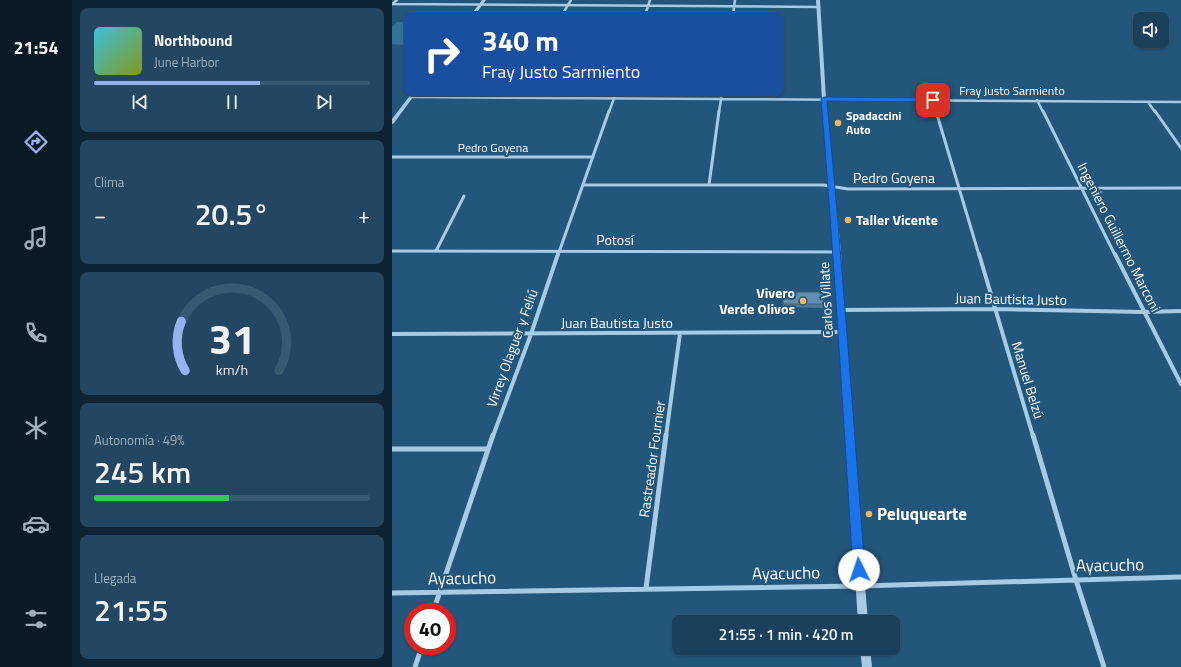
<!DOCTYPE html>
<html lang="es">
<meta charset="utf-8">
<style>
body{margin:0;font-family:"Titillium Web",sans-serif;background:#234762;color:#f1f3f6;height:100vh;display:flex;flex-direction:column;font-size:15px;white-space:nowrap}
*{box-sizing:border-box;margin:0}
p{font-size:13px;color:#9fafbb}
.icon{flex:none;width:22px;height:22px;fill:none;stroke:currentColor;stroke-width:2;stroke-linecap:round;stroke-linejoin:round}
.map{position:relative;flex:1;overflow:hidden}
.side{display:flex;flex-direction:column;gap:8px;padding:8px;background:#0e2333;width:320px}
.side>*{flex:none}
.banner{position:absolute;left:12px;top:12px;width:380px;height:84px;border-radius:8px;box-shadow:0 1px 3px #0004,0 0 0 1px #385972;background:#1a4fa0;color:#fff;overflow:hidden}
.controls{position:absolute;left:741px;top:12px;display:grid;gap:8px}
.controls a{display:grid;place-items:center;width:36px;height:36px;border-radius:8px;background:#1a405c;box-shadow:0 1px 3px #0004,0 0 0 1px #385972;font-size:20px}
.speed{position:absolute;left:12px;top:603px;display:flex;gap:8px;font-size:20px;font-weight:700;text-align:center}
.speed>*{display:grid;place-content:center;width:52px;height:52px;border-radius:50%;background:#1a405c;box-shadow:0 1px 3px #0004,0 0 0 1px #385972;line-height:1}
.speed .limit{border:6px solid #d22;background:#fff;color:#111}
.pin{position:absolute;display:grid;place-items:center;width:34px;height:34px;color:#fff;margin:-17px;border-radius:8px;box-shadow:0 2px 6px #0006}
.me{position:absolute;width:44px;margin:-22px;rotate:356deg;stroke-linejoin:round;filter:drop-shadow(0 0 3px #0008)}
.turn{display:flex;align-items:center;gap:14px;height:84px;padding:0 12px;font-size:18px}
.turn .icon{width:52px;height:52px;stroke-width:2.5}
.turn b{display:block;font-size:28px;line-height:34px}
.big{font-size:30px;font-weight:600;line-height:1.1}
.side .tile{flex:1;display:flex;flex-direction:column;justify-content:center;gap:6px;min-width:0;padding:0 14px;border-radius:8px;background:#234762}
.side .dial{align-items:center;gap:0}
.dial svg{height:104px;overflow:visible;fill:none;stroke:#385972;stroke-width:7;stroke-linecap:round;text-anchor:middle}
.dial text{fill:#f1f3f6;stroke:none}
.song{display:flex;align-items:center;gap:12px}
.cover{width:48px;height:48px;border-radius:6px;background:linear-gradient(135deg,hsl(190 70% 55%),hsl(70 70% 35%))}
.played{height:4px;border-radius:2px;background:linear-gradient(90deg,#95b2f1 60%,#385972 60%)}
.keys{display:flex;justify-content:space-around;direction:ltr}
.heat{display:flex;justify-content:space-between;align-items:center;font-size:22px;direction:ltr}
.charge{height:6px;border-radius:3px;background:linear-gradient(90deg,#34c759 49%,#385972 0)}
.trip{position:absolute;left:280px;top:615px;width:228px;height:40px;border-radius:8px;background:#1a405c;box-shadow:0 1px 3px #0004,0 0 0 1px #385972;font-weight:600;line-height:40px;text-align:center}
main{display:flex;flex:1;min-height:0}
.tabs{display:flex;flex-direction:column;width:72px;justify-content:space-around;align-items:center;background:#0a1a25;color:#9fafbb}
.tabs .icon{width:28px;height:28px}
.tabs .active{color:#95b2f1}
.tabs b{font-size:18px;color:#f1f3f6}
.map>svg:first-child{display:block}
.green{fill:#377098}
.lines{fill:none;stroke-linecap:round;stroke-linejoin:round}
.minor-far3{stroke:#a6cbe5;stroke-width:2.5}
.minor-far2{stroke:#a6cbe5;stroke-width:3}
.minor-far1{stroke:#a6cbe5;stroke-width:4}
.minor{stroke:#a6cbe5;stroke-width:5}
.tertiary{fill:#a6cbe5;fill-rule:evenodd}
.wall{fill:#537a96}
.building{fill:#608eaf;stroke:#43637a}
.route{fill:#1a73e8;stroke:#114b97}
.poi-dot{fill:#efb66a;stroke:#23567b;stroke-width:1.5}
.labels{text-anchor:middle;stroke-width:4;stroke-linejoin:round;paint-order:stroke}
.far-street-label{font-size:12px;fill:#fff;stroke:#23567b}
.far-poi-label{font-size:12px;font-weight:bold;fill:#fff;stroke:#23567b;text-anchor:start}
.street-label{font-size:14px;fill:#fff;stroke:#23567b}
.poi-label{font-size:14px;font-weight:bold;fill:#fff;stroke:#23567b;text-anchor:start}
.near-poi-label{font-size:17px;font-weight:bold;fill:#fff;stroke:#23567b;text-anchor:start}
.near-street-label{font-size:17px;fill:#fff;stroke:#23567b}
</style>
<main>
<nav class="tabs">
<b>21:54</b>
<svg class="icon active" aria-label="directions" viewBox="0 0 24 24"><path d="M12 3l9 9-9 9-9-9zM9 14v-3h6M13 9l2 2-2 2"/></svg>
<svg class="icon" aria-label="music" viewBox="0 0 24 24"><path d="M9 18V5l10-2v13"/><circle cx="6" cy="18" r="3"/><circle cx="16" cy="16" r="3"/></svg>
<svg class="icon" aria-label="phone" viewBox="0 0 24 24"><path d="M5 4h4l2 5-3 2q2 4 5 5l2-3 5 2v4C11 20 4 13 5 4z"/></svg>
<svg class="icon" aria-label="climate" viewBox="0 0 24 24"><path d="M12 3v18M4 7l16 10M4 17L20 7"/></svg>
<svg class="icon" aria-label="car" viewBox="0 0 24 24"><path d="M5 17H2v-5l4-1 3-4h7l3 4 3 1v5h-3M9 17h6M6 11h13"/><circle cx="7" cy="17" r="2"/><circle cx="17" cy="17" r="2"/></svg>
<svg class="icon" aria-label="filters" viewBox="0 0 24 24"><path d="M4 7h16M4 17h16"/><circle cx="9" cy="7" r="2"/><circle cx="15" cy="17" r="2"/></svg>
</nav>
<section class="side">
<div class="tile">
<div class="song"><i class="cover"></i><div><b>Northbound</b><p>June Harbor</p></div></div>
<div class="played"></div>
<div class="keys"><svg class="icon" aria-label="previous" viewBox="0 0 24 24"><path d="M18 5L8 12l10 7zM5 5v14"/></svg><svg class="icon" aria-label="pause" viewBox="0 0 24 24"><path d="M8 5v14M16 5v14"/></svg><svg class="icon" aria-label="next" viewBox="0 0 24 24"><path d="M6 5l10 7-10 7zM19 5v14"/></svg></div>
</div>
<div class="tile"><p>Clima</p>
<div class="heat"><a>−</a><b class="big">20.5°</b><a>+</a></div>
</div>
<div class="tile dial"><svg viewBox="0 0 100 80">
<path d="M14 69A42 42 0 1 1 86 69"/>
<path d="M14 69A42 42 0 0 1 11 31" stroke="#95b2f1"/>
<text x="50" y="56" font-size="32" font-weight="700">31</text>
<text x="50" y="72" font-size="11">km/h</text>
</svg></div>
<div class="tile"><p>Autonomía · 49%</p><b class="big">245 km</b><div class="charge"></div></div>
<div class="tile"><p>Llegada</p><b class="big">21:55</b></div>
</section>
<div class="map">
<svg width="789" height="667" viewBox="0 0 789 667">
<rect width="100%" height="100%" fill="#23567b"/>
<path class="green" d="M5,22h10v23l-15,-1v-17z"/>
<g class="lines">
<path class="minor-far3" d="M0,4l427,3
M0,4l5,-4
M170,15l9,-15
M253,15l5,-15
M341,15l2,-15
M19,97l770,5
M541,100l4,12
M645,100l6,12
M756,102l7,10
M217,112l7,-19
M327,112l3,-19"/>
<path class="minor-far2" d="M544,111l43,144
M651,111l72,144
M763,111l26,37
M0,157h201
M191,185h240l25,4 333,-1
M317,185l10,-74
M0,251l446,1
M44,251l28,-55
M166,255l51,-144"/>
<path class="minor-far1" d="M587,254l54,182
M723,254l66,130
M449,310l155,-1 148,3 37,-1
M0,334l450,-2
M101,436l38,-102 27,-80
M274,436l14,-103"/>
<path class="minor" d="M641,435l43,145 28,87
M0,449h96
M254,588l20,-153
M0,593l468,-7 321,-9
M41,612l60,-177
M23,667l7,-21"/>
<path class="tertiary" d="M90,0h4l-11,15h-4z
M424,0h4l6,99 15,153 4,80 23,290h-10l-19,-290 -4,-80 -13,-153z
M20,93h4l-22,30 -2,1v-5z
M468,648h10l2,19h-10z"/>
</g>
<path class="wall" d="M391,292l41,12v4l-41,-1z"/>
<path class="building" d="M391,292h41v12h-41z"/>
<path class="route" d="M432,97l109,1 3,2 -3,2 -106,-1c15,156 26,313 38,469l-2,5 -4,1 -4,-1 -2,-5c-10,-157 -19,-314 -32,-471z"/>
<g class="poi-dot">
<circle cx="446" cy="123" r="4"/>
<circle cx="456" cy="220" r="4"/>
<circle cx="411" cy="301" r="4"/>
<circle cx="477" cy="514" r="4"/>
</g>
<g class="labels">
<g class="far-street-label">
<text x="620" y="95">Fray Justo Sarmiento</text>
<text x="101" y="152">Pedro Goyena</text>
</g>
<g class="far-poi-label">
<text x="454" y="120">Spadaccini<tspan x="454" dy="14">Auto</tspan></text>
</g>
<g class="street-label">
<text x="502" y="183">Pedro Goyena</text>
<text transform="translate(727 237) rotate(63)" y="5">Ingeniero Guillermo Marconi</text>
<text x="223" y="245">Potosí</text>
<text transform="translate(619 299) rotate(1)" y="5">Juan Bautista Justo</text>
<text transform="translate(434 300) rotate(-93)" y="5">Carlos Villate</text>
<text x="225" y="328">Juan Bautista Justo</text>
<text transform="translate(120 348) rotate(-70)" y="5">Virrey Olaguer y Feliú</text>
<text transform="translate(636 380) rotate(73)" y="5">Manuel Belzú</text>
<text transform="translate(260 459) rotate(-82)" y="5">Rastreador Fournier</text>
</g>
<g class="poi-label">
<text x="464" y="225">Taller Vicente</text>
<text x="403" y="298" text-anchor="end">Vivero<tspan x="403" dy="16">Verde Olivos</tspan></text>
</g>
<g class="near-poi-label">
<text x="485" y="520">Peluquearte</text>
</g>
<g class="near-street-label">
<text transform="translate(718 565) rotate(-1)" y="6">Ayacucho</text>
<text transform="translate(394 573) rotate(-1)" y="6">Ayacucho</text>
<text transform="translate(70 578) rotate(-1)" y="6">Ayacucho</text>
</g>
</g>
</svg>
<div class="controls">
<a><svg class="icon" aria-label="sound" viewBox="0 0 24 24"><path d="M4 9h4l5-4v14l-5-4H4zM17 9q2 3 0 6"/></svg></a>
</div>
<div class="speed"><div class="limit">40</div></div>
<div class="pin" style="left:541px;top:100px;background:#d93025"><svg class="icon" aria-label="arrive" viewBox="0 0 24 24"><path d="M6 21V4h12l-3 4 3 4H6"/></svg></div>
<svg class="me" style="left:467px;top:570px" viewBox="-20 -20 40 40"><circle r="19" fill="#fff"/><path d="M0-13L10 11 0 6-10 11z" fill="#1a73e8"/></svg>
<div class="trip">21:55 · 1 min · 420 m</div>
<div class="banner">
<div class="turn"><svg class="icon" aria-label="right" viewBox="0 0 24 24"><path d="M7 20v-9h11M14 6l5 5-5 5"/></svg><div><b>340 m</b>Fray Justo Sarmiento</div></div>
</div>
</div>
</main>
